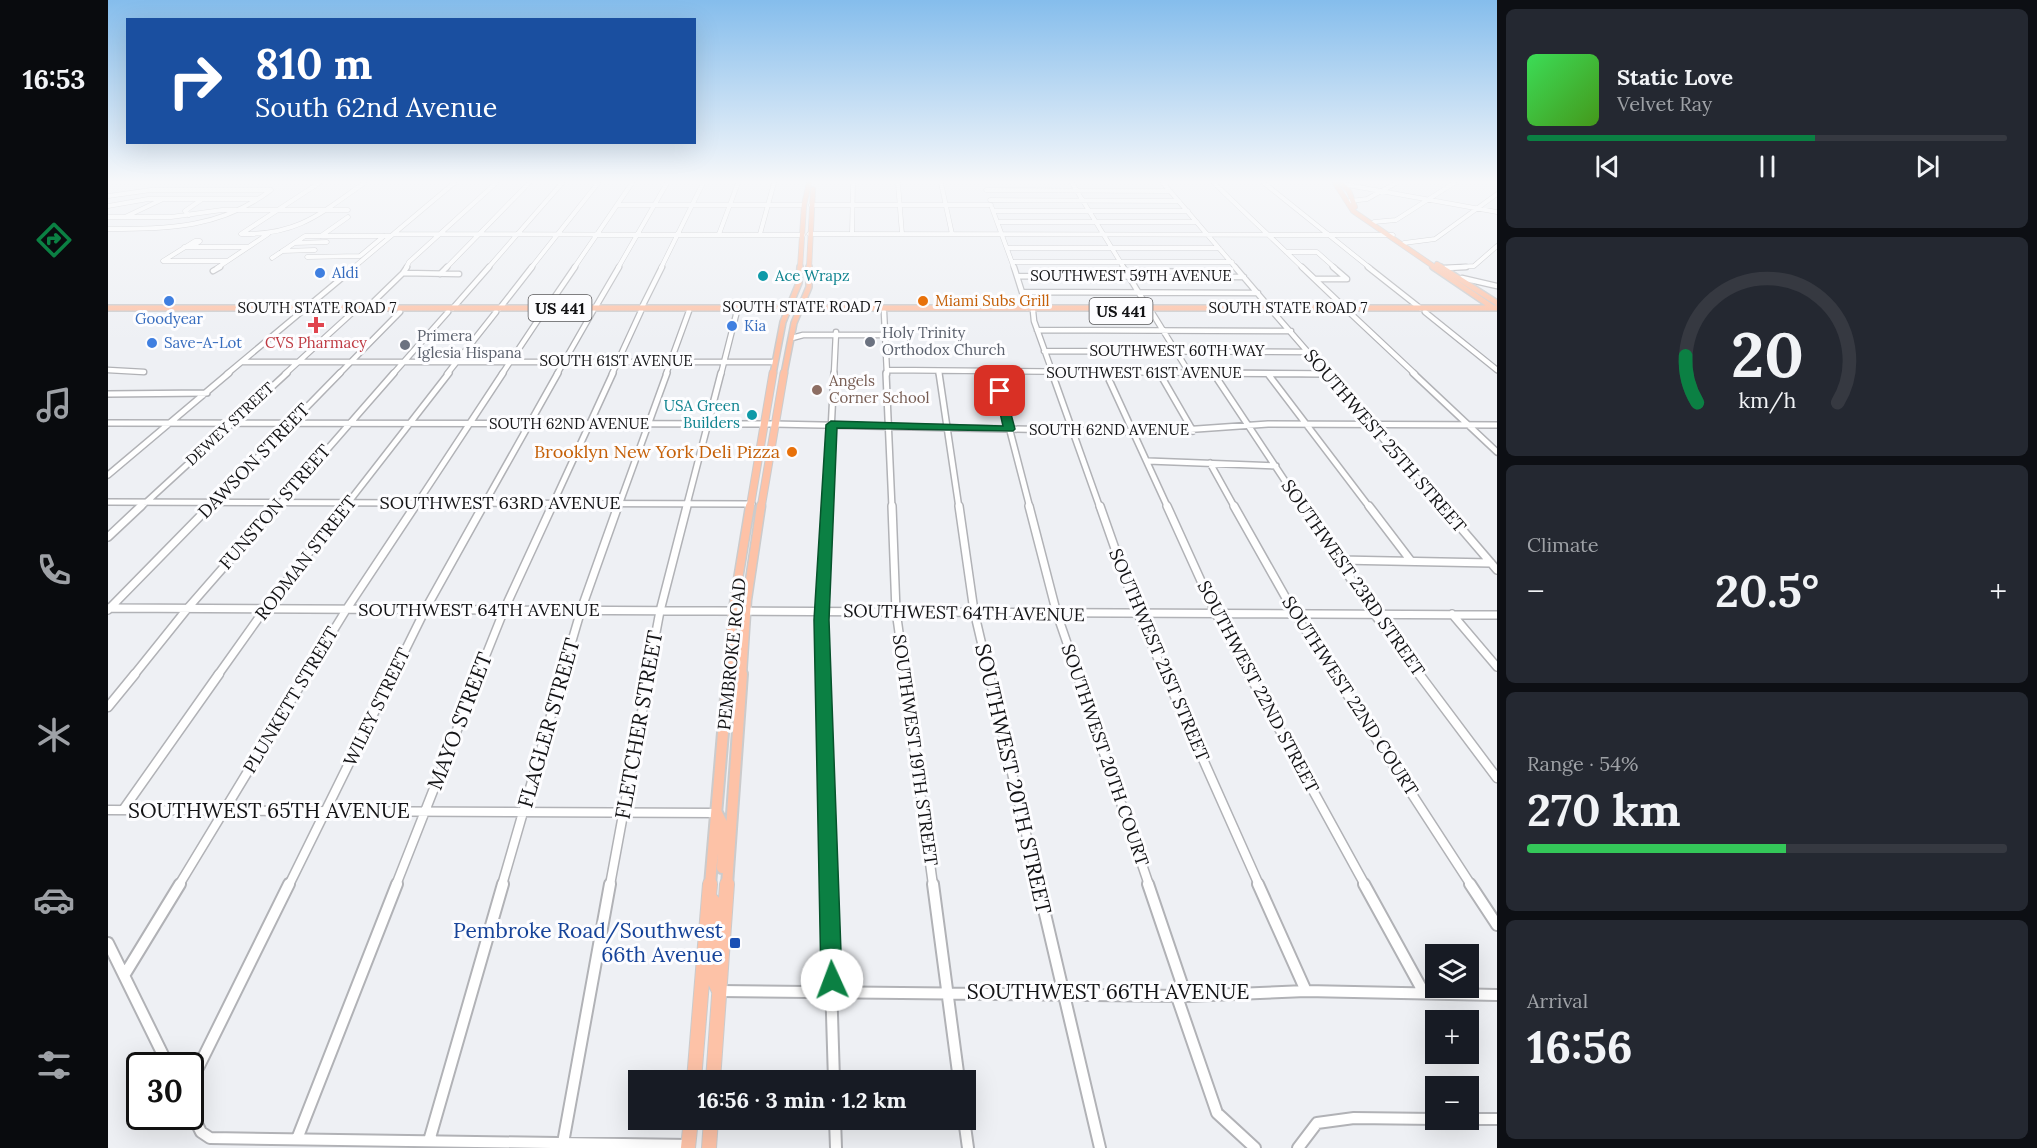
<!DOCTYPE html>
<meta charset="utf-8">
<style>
body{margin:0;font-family:Lora,serif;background:#242831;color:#f1f3f6;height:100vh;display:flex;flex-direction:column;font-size:22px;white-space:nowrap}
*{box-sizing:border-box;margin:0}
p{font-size:20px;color:#9ea1a6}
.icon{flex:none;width:33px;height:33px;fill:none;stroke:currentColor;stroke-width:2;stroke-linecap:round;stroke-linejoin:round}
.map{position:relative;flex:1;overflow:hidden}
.details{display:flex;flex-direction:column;gap:9px;padding:9px;background:#0d0f14;width:540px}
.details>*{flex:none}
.hud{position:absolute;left:18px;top:18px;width:570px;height:126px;border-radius:0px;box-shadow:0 6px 24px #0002;background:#1a4fa0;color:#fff;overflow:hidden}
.buttons{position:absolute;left:1317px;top:944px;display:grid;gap:12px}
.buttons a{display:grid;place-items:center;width:54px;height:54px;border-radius:0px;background:#171b24;box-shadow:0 6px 24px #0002;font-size:30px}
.speed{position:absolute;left:18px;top:1052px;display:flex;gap:12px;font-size:30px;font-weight:700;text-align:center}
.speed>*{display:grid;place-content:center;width:78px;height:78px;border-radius:50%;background:#171b24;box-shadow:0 6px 24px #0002;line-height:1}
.speed .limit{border:3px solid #111;border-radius:9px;background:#fff;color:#111}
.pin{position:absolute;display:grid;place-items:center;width:51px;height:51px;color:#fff;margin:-26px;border-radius:12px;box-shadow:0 3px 9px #0006}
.me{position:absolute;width:66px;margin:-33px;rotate:358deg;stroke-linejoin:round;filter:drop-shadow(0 0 4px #0008)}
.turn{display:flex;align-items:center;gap:21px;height:126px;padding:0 30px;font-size:27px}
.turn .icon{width:78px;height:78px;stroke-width:2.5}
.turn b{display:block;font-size:42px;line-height:51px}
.big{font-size:45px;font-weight:800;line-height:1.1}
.details .card{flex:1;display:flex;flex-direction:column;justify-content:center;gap:9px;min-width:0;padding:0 21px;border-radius:9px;background:#242831}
.details .dial{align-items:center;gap:0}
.dial svg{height:156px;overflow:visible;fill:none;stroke:#363941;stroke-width:7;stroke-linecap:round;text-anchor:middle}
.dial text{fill:#f1f3f6;stroke:none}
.song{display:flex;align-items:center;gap:18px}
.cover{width:72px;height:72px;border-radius:9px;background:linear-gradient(135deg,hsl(130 70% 55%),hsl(100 70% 35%))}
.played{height:6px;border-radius:3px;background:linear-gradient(90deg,#0b8043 60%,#363941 60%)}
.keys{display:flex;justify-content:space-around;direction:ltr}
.heat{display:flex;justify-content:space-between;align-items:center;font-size:33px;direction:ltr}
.charge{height:9px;border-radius:4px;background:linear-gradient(90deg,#34c759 54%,#363941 0)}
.trip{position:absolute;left:520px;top:1070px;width:348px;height:60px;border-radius:0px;background:#171b24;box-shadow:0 6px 24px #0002;font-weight:800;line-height:60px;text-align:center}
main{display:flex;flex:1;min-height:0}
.tabs{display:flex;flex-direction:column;width:108px;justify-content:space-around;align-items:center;background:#090b0e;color:#9ea1a6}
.tabs .icon{width:42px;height:42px}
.tabs .on{color:#0b8043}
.tabs b{font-size:27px;color:#f1f3f6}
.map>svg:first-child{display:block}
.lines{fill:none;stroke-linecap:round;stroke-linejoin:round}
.minor-far5-casing{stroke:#b1b2b6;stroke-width:5}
.minor-far4-casing{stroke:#b1b2b6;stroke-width:7}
.minor-far3-casing{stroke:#b1b2b6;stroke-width:8}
.minor-far2-casing{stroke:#b1b2b6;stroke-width:10}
.minor-far1-casing{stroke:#b1b2b6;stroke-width:11}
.minor-casing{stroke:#b1b2b6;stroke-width:14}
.major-far5-casing{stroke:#cbcbcc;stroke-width:6}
.major-far4-casing{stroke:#cbcbcc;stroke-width:8}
.major-far3-casing{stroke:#cbcbcc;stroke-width:9}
.major-far2-casing{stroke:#cbcbcc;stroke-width:11}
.major-far1-casing{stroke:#cbcbcc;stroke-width:14}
.major-casing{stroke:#cbcbcc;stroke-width:16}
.minor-far5{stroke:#fff;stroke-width:4}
.minor-far4{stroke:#fff;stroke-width:4.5}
.minor-far3{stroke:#fff;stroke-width:5}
.minor-far2{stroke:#fff;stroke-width:7}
.minor-far1{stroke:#fff;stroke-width:8}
.minor{stroke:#fff;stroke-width:10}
.major-far5{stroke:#fdc2a7;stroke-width:4.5}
.major-far4{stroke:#fdc2a7;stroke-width:5}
.major-far3{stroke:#fdc2a7;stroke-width:7}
.major-far2{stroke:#fdc2a7;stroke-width:8}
.major-far1{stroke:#fdc2a7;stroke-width:10}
.major{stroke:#fdc2a7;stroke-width:14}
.route{fill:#0b8043;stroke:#07532c;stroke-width:1.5}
.shop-dot{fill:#3f7fe0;stroke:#fdfdff;stroke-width:2}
.culture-dot{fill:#0f9aa8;stroke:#fdfdff;stroke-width:2}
.food-dot{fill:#e8710a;stroke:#fdfdff;stroke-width:2}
.health-dot{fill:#e0444e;stroke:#fdfdff;stroke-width:2}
.worship-dot{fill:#6b7280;stroke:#fdfdff;stroke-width:2}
.education-dot{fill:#8d6e63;stroke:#fdfdff;stroke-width:2}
.transit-dot{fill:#1a4fb4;stroke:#fdfdff;stroke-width:2}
.labels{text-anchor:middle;stroke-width:6;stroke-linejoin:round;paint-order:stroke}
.far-shop-label{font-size:15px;fill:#366cbe;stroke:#fdfdff;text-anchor:start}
.far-culture-label{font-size:15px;fill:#0d838f;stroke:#fdfdff;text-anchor:start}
.far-street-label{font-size:15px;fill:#131315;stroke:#fdfdff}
.far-food-label{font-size:15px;fill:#c56008;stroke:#fdfdff;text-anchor:start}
.far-worship-label{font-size:15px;fill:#5b616d;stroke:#fdfdff;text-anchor:start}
.far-health-label{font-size:15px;fill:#be3a42;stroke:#fdfdff}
.far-education-label{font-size:15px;fill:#785e54;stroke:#fdfdff;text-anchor:start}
.shield{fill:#fdfdff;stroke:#59595b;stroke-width:1.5}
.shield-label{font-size:16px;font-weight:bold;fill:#131315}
.street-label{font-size:18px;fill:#131315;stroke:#fdfdff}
.food-label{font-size:18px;fill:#c56008;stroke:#fdfdff;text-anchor:end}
.near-street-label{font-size:21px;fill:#131315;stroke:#fdfdff}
.near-transit-label{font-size:21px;fill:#164399;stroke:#fdfdff;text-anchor:end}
</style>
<main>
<nav class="tabs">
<b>16:53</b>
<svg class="icon on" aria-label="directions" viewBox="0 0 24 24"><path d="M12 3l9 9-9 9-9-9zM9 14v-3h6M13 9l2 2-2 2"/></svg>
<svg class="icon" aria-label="music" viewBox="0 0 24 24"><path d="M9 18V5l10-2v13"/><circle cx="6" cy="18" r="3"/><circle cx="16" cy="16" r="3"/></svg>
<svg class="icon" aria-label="phone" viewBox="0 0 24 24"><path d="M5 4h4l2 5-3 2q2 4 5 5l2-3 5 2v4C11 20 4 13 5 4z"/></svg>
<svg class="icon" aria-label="climate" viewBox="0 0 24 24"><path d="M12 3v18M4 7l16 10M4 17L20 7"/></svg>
<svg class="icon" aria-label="car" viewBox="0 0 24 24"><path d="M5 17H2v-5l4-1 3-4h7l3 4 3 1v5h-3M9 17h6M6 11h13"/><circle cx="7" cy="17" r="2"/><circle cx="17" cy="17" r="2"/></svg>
<svg class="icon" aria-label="filters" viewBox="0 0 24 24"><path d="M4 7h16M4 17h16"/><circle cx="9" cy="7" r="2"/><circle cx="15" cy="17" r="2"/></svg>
</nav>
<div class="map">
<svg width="1389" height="1148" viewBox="0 0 1389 1148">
<rect width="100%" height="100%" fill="#eef0f4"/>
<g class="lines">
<defs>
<path id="minor-far5" d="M211,183l-78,51c57,1 79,-20 123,-51
M790,183l4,51
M833,183l11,51
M964,183l52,85
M1055,183l73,85
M1106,183l89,85
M1156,183l106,85
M1234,184l155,28
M878,190l184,1
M0,196l43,-6h120
M882,200l189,1
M1242,201l17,-2 29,-16
M511,205h185
M703,205h180
M0,206l40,-7h109
M884,208l22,60
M886,211h194
M81,215l-4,-4 16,-11
M0,217h63l51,-7h126
M17,217l36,-17
M890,222h199
M1266,222l22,-2 58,-37
M0,229c61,0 113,-1 163,-39
M286,234l409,1
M611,234l19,-51
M652,234l14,-51
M701,234l584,1
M744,234l1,-51
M213,236l27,-19
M186,243l33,-1
M1296,243l31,-4 62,-45
M76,247h64
M900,248h211
M174,251l33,-1
M1178,252h31l18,16
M199,257l53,-1 24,-20
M164,258l33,-22h86
M55,261h64
M55,261l32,-20h5l-7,5
M905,262h219
M109,268l51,-34
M245,268l101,-85
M298,268l3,-6 87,-79
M338,268l83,-85
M380,268l74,-85
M423,268l67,-85
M466,268l58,-85
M510,268l49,-85
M553,268l42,-85
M1337,268l29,-2 23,-20"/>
<path id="minor-far4" d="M906,267l13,41
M1015,267l25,41
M1127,267l35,41
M1194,267l43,41
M1260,267l52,41
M1337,268l21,-1
M105,271l7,-4
M1019,271l72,1
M295,273l56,1
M332,274l7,-7
M909,276l227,1
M1354,278l35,8
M1207,279h32l-14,-12
M915,292l235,1
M534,307l20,-40
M259,308l36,-35 4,-6
M345,308l36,-41
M392,308l32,-41
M439,308l28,-41
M487,308l24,-41
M925,311l1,10 19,53
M1043,311l39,63
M776,312l3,62
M1165,312l54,62
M1241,312l66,62
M1317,312l72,58
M929,330l254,1
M684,338l11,-3h82
M936,351l265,1
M134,362h533
M0,370l36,2
M779,370l442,4
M831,371v3
M887,372l1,2
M119,374l128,-107
M177,374l68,-62
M231,374l61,-62
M285,374l55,-62
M339,374l49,-62
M394,374l42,-63
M449,374l36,-63
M504,374l29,-63
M558,374l23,-63
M613,374l16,-63
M726,374l2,-42"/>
<path id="minor-far3" d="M778,373l6,135
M831,373l20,135
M887,373l35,135
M944,373l48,135
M998,373l62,135
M1099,373l122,1
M1218,373l117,135
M1305,373l84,79
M1052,374l33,57
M1106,374l89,134
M1160,374l102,134
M0,394l99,-1
M0,423l666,1 380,8 114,-8 229,1
M1040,461l128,5
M1102,463l25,45
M0,475l121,-102
M0,502l644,2
M32,508l147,-135
M100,508l132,-135
M168,508l118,-135
M236,508l105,-135
M306,508l89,-135
M374,508l76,-135
M443,508l62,-135
M510,508l49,-135
M578,508l35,-135
M719,508l7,-135"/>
<path id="minor-far2" d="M784,506l4,105 9,64
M851,506l15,105 15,64
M921,506l28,108 21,61
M992,506l38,108 27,61
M1059,506l49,108 34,61
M1126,506l61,108 40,61
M1194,506l72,108 46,61
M1261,506l42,55
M1334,506l55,64
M0,537l33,-31
M1232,560l151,3
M0,608l1389,7
M0,610l102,-104
M1344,614l45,53
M26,675l53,-66 90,-103
M110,675l47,-66 80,-103
M198,675l40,-65 69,-104
M285,675l32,-65 58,-104
M370,675l26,-65 48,-104
M454,675l19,-65 37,-104
M540,675l12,-64 27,-105
M715,675l-2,-55 6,-114"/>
<path id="minor-far1" d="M715,674l5,211
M796,674l29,211
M881,674l49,211
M969,674l72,211
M1057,674l94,211
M1141,674l116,211
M1226,674l137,211
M1311,674l78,104
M0,707l27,-33
M0,810l609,3
M15,810l96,-136
M71,885l128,-211
M181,885l104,-211
M288,885l83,-211
M394,885l61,-211
M502,885l39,-211"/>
<path id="minor" d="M720,884l6,196
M825,884l26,196
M930,884l62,264
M1040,884l38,112
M1150,884l48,107
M1256,884l60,109
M1362,884l27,41
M0,943l60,122
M17,974l55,-90
M611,991l467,5 120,-5 191,4
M1068,994l41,119 38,35
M82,1078l9,-12 90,-182
M82,1110l11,22 9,6 479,7
M727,1119l1,29
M856,1119l4,29
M1360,1119h29
M189,1139l100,-255
M321,1141l74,-257
M455,1143l47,-259
M1190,1148l19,-25 37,-5 82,1"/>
<path id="major-far5" d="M1227,183l18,28 83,57
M1233,183l8,8 6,16
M1329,264l6,4
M692,268l4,-63 5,-22
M701,268l4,-79"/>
<path id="major-far4" d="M1325,267l59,40
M1333,267l56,36
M0,308h1389
M665,374l10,-52 16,-39 1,-16
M676,374l10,-51 15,-36v-20"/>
<path id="major-far3" d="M642,508l23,-135
M653,508l23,-135"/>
<path id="major-far2" d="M620,675l5,-65 17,-104
M634,675l5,-75 14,-94"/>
<path id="major-far1" d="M609,813l7,14 -2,41
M602,885l18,-211
M619,885l15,-211"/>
<path id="major" d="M601,897l7,8 -5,68 8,18
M586,1080l16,-196
M605,1080l14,-196
M580,1148l3,-29
M601,1148l2,-29"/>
</defs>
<use href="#minor-far5" class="minor-far5-casing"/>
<use href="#minor-far4" class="minor-far4-casing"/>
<use href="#minor-far3" class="minor-far3-casing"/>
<use href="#minor-far2" class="minor-far2-casing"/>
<use href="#minor-far1" class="minor-far1-casing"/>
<use href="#minor" class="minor-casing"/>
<use href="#major-far5" class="major-far5-casing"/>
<use href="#major-far4" class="major-far4-casing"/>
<use href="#major-far3" class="major-far3-casing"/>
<use href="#major-far2" class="major-far2-casing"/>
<use href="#major-far1" class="major-far1-casing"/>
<use href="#major" class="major-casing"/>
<use href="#minor-far5" class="minor-far5"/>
<use href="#minor-far4" class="minor-far4"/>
<use href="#minor-far3" class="minor-far3"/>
<use href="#minor-far2" class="minor-far2"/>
<use href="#minor-far1" class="minor-far1"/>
<use href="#minor" class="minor"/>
<use href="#major-far5" class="major-far5"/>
<use href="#major-far4" class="major-far4"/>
<use href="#major-far3" class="major-far3"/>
<use href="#major-far2" class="major-far2"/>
<use href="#major-far1" class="major-far1"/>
<use href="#major" class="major"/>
</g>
<linearGradient id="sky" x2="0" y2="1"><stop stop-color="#85bdec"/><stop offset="0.53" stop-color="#f7f8fa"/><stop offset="1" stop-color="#f7f8fa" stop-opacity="0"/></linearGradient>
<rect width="1389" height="343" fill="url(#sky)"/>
<path class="route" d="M892,388l5,3 10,38 -2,2 -176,-3 -8,192 13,360 -3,7 -7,3 -8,-3 -3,-7 -7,-360 12,-195 5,-4 172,5 -8,-35z"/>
<g class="shop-dot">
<circle cx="212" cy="273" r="6"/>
<circle cx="61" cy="301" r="6"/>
<circle cx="624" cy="326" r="6"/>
<circle cx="44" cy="343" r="6"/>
</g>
<g class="culture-dot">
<circle cx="655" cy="276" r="6"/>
<circle cx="644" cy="415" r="6"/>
</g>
<g class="food-dot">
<circle cx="815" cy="301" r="6"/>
<circle cx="684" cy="452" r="6"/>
</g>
<path class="health-dot" d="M205 316h6v6h6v6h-6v6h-6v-6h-6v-6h6z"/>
<g class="worship-dot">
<circle cx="762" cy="342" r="6"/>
<circle cx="297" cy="345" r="6"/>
</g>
<circle class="education-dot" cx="709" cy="390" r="6"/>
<rect class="transit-dot" x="621" y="937" width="12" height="12" rx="3"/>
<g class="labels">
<g class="far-shop-label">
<text x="224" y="278">Aldi</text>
<text x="61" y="324" text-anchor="middle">Goodyear</text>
<text x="636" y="331">Kia</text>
<text x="56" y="348">Save-A-Lot</text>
</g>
<g class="far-culture-label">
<text x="667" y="281">Ace Wrapz</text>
<text x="632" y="411" text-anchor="end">USA Green<tspan x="632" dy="17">Builders</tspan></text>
</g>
<g class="far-street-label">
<text x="1023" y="281">SOUTHWEST 59TH AVENUE</text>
<text x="694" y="312">SOUTH STATE ROAD 7</text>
<text x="209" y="313">SOUTH STATE ROAD 7</text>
<text x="1180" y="313">SOUTH STATE ROAD 7</text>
<text x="1069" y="356">SOUTHWEST 60TH WAY</text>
<text x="508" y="366">SOUTH 61ST AVENUE</text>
<text x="1036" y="378">SOUTHWEST 61ST AVENUE</text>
<text transform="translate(122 424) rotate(-43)" y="5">DEWEY STREET</text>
<text x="461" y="429">SOUTH 62ND AVENUE</text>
<text x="1001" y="435">SOUTH 62ND AVENUE</text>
</g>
<g class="far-food-label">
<text x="827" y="306">Miami Subs Grill</text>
</g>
<g class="far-worship-label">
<text x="774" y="338">Holy Trinity<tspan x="774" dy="17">Orthodox Church</tspan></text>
<text x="309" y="341">Primera<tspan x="309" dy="17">Iglesia Hispana</tspan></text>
</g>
<g class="far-health-label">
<text x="208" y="348">CVS Pharmacy</text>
</g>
<g class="far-education-label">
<text x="721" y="386">Angels<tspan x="721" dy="17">Corner School</tspan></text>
</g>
<g class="shield">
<rect x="420.5" y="295" width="63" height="26" rx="4.5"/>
<rect x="981.5" y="298" width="63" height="26" rx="4.5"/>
</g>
<g class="shield-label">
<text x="452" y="314">US 441</text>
<text x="1013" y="317">US 441</text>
</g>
<g class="street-label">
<text transform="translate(1277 441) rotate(49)" y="6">SOUTHWEST 25TH STREET</text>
<text transform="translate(146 461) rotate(-46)" y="6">DAWSON STREET</text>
<text x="392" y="509">SOUTHWEST 63RD AVENUE</text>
<text transform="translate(167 507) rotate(-49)" y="6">FUNSTON STREET</text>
<text transform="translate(198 558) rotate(-52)" y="6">RODMAN STREET</text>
<text transform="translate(1245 578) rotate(55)" y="6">SOUTHWEST 23RD STREET</text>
<text x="371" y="616">SOUTHWEST 64TH AVENUE</text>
<text transform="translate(856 613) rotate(1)" y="6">SOUTHWEST 64TH AVENUE</text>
<text transform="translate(624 654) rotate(-84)" y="6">PEMBROKE ROAD</text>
<text transform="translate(1051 655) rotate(67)" y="6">SOUTHWEST 21ST STREET</text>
<text transform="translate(1150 687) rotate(62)" y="6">SOUTHWEST 22ND STREET</text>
<text transform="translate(1242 696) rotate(57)" y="6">SOUTHWEST 22ND COURT</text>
<text transform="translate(183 700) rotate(-59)" y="6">PLUNKETT STREET</text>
<text transform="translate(269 707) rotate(-64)" y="6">WILEY STREET</text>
<text transform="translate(807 750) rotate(82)" y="6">SOUTHWEST 19TH STREET</text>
<text transform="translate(997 755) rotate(71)" y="6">SOUTHWEST 20TH COURT</text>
</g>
<g class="food-label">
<text x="672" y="458">Brooklyn New York Deli Pizza</text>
</g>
<g class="near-street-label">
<text transform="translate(352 721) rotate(-69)" y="7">MAYO STREET</text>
<text transform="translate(441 723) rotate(-74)" y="7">FLAGLER STREET</text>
<text transform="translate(531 725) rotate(-80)" y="7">FLETCHER STREET</text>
<text transform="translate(905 779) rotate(77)" y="7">SOUTHWEST 20TH STREET</text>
<text x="161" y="818">SOUTHWEST 65TH AVENUE</text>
<text x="1000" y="999">SOUTHWEST 66TH AVENUE</text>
</g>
<g class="near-transit-label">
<text x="615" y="938">Pembroke Road/Southwest<tspan x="615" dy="24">66th Avenue</tspan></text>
</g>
</g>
</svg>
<div class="buttons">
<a><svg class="icon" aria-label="layers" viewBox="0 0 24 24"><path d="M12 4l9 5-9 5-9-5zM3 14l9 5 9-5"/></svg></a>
<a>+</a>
<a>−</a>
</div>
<div class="speed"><div class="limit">30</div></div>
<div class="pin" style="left:892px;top:391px;background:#d93025"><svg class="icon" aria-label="arrive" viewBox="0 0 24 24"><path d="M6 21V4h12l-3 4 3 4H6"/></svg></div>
<svg class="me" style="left:724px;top:980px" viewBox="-20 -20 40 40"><circle r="19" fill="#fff"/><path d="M0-13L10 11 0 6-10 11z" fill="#0b8043"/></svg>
<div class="trip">16:56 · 3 min · 1.2 km</div>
<div class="hud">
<div class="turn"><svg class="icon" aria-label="right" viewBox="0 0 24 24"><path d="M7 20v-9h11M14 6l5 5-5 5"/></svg><div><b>810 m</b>South 62nd Avenue</div></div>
</div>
</div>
<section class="details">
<div class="card">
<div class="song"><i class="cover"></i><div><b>Static Love</b><p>Velvet Ray</p></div></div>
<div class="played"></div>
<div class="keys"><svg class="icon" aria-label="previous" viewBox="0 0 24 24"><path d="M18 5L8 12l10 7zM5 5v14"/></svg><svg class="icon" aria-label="pause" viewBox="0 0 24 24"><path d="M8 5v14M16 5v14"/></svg><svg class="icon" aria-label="next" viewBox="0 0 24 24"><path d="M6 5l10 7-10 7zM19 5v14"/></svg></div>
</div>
<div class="card dial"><svg viewBox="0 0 100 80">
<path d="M14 69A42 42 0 1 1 86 69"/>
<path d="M14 69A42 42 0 0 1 8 45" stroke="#0b8043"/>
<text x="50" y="56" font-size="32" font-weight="700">20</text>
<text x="50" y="72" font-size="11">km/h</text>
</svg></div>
<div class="card"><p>Climate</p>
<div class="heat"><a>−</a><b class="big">20.5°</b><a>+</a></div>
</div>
<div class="card"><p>Range · 54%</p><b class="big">270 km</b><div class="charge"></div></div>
<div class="card"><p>Arrival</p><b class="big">16:56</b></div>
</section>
</main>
